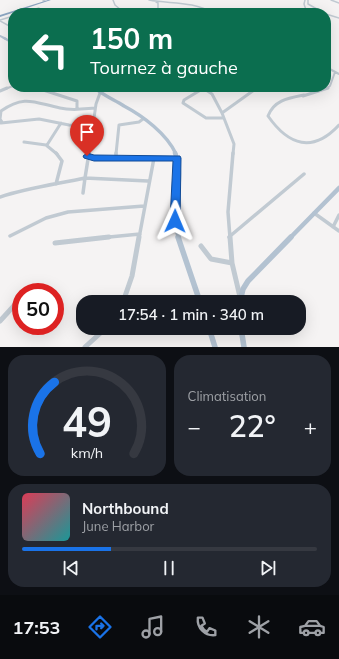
<!DOCTYPE html>
<html lang="fr">
<meta charset="utf-8">
<style>
body{margin:0;font-family:Mulish,sans-serif;background:#242831;color:#f1f3f6;height:100vh;display:flex;flex-direction:column;font-size:15px;white-space:nowrap}
*{box-sizing:border-box;margin:0}
p{font-size:13px;color:#9ea1a6}
.icon{flex:none;width:22px;height:22px;fill:none;stroke:currentColor;stroke-width:2;stroke-linecap:round;stroke-linejoin:round}
.map{position:relative;height:347px;overflow:hidden}
.sheet{display:flex;flex-direction:column;gap:8px;padding:8px;background:#0d0f14;flex:1}
.sheet>*{flex:none}
.hud{position:absolute;left:8px;top:8px;width:323px;height:84px;border-radius:16px;box-shadow:0 4px 16px #0002;background:#0b6e4f;color:#fff;overflow:hidden}
.speed{position:absolute;left:12px;top:283px;display:flex;gap:8px;font-size:20px;font-weight:700;text-align:center}
.speed>*{display:grid;place-content:center;width:52px;height:52px;border-radius:50%;background:#171b24;box-shadow:0 4px 16px #0002;line-height:1}
.speed .limit{border:6px solid #d22;background:#fff;color:#111}
.pin{position:absolute;display:grid;place-items:center;width:34px;height:34px;color:#fff;margin:-41px -17px;border-radius:50% 50% 50% 0;rotate:-45deg;box-shadow:0 0 4px #0007}
.pin .icon{rotate:45deg}
.me{position:absolute;width:44px;margin:-22px;rotate:1deg;stroke-linejoin:round;filter:drop-shadow(0 0 3px #0008)}
.turn{display:flex;align-items:center;gap:14px;height:84px;padding:0 16px;font-size:18px}
.turn .icon{width:52px;height:52px;stroke-width:2.5}
.turn b{display:block;font-size:28px;line-height:34px}
.big{font-size:30px;font-weight:600;line-height:1.1}
.sheet .card{flex:1;display:flex;flex-direction:column;justify-content:center;gap:6px;min-width:0;padding:0 14px;border-radius:16px;background:#242831}
.sheet .dial{align-items:center;gap:0}
.dial svg{height:104px;overflow:visible;fill:none;stroke:#363941;stroke-width:7;stroke-linecap:round;text-anchor:middle}
.dial text{fill:#f1f3f6;stroke:none}
.song{display:flex;align-items:center;gap:12px}
.cover{width:48px;height:48px;border-radius:6px;background:linear-gradient(135deg,hsl(350 70% 55%),hsl(180 70% 35%))}
.played{height:4px;border-radius:2px;background:linear-gradient(90deg,#1a73e8 30%,#363941 30%)}
.keys{display:flex;justify-content:space-around;direction:ltr}
.heat{display:flex;justify-content:space-between;align-items:center;font-size:22px;direction:ltr}
.sheet .tiles{flex:1;display:grid;gap:8px;grid-template-columns:1fr 1fr}
.card:last-child{grid-column:span 2}
.trip{position:absolute;left:76px;top:295px;width:230px;height:40px;border-radius:16px;background:#171b24;box-shadow:0 4px 16px #0002;font-weight:600;line-height:40px;text-align:center}
.menu{display:flex;height:64px;justify-content:space-around;align-items:center;background:#090b0e;color:#9ea1a6}
.menu .icon{width:28px;height:28px}
.menu .current{color:#1a73e8}
.menu b{font-size:18px;color:#f1f3f6}
.map>svg:first-child{display:block}
.lines{fill:none;stroke-linecap:round;stroke-linejoin:round}
.minor-far4{stroke:#c1cad2;stroke-width:1.5}
.minor-far3{stroke:#c1cad2;stroke-width:2}
.minor-far2{stroke:#c1cad2;stroke-width:3}
.minor-far1{stroke:#c1cad2;stroke-width:3.5}
.minor{stroke:#c1cad2;stroke-width:5}
.major-far4{stroke:#b3c2d1;stroke-width:2}
.major-far3{stroke:#b3c2d1;stroke-width:2.5}
.major-far2{stroke:#b3c2d1;stroke-width:3.5}
.major-far1{stroke:#b3c2d1;stroke-width:4.5}
.major{stroke:#b3c2d1;stroke-width:5.5}
.highway{fill:#8ba5c1;fill-rule:evenodd}
.route{fill:#1a73e8;stroke:#114b97}
</style>
<div class="map">
<svg width="339" height="347" viewBox="0 0 339 347">
<rect width="100%" height="100%" fill="#f5f3f3"/>
<g class="lines">
<path class="minor-far4" d="M113,0l2,5 6,5
M149,0c22,4 44,1 64,13
M305,0l-1,4 3,9
M308,0v4l16,9
M331,0l8,3
M43,1l2,-1
M156,2l2,1v6l13,4
M25,12l14,-4
M326,14l13,4
M0,20l10,-3
M0,21l13,7"/>
<path class="minor-far3" d="M326,67l13,7
M33,87l7,2
M203,88l2,1
M5,89l8,-3
M202,89l2,-1
M255,89l4,-2
M325,89l5,-3 5,-14"/>
<path class="minor-far2" d="M37,88l40,13v8
M203,88l9,6 10,19
M204,88l-20,12 -1,3 23,15h17
M0,91l7,-3
M304,95c-15,3 -30,5 -36,21 21,30 45,37 71,9
M303,96l25,-8
M2,122l-2,-3 1,-8c24,-17 34,-8 59,-3 12,3 23,1 35,0
M1,123l38,-4 30,6 23,1
M24,142l22,3 11,9
M47,145l14,-22
M89,154l7,-50 4,-11
M116,154l3,-29 20,-3 4,-3
M233,154l1,-10 -12,-31 35,-25"/>
<path class="minor-far1" d="M87,156l8,2h82
M116,157v-4
M56,184l6,-23 -6,-8
M83,193l2,-15 63,3
M0,197c27,-9 57,-13 85,-19l4,-25
M314,213l25,18
M333,227l6,-12
M10,236l36,-18 22,-6 76,-6
M229,237l75,-63
M99,238l41,-4
M139,238l15,-80
M230,238l-2,-26 5,-59"/>
<path class="minor" d="M230,237l2,26 8,34
M55,243l54,-6
M201,246l10,13 21,4
M123,302l9,-26 7,-39
M0,321l21,-23
M85,347l21,-19"/>
<path class="major-far4" d="M0,36l6,3"/>
<path class="major-far3" d="M4,38l9,5
M94,87l2,2"/>
<path class="major-far2" d="M95,88c9,8 20,12 29,18 19,10 43,28 52,48"/>
<path class="major-far1" d="M175,153c11,25 -5,58 4,85
M290,238l49,-50"/>
<path class="major" d="M178,237l22,65
M240,302l3,-13 5,-8 43,-44
M209,328l6,19
M241,328l3,19"/>
<path class="highway" d="M48,0h3l-51,17v-2z"/>
</g>
<path class="route" d="M87,153l7,2 86,1 1,2 -1,63 -1,4 -4,1 -4,-1 -1,-4 3,-60h-79l-10,-3 -1,-2z"/>
</svg>
<div class="speed"><div class="limit">50</div></div>
<div class="pin" style="left:87px;top:156px;background:#d93025"><svg class="icon" aria-label="arrive" viewBox="0 0 24 24"><path d="M6 21V4h12l-3 4 3 4H6"/></svg></div>
<svg class="me" style="left:175px;top:221px" viewBox="-20 -20 40 40"><path d="M0-17L14 15 0 8-14 15z" fill="#1a73e8" stroke="#fff" stroke-width="4"/></svg>
<div class="trip">17:54 · 1 min · 340 m</div>
<div class="hud">
<div class="turn"><svg class="icon" aria-label="left" viewBox="0 0 24 24"><path d="M17 20v-9H6M10 6l-5 5 5 5"/></svg><div><b>150 m</b>Tournez à gauche</div></div>
</div>
</div>
<section class="sheet">
<div class="tiles">
<div class="card dial"><svg viewBox="0 0 100 80">
<path d="M14 69A42 42 0 1 1 86 69"/>
<path d="M14 69A42 42 0 0 1 25 14" stroke="#1a73e8"/>
<text x="50" y="56" font-size="32" font-weight="700">49</text>
<text x="50" y="72" font-size="11">km/h</text>
</svg></div>
<div class="card"><p>Climatisation</p>
<div class="heat"><a>−</a><b class="big">22°</b><a>+</a></div>
</div>
<div class="card">
<div class="song"><i class="cover"></i><div><b>Northbound</b><p>June Harbor</p></div></div>
<div class="played"></div>
<div class="keys"><svg class="icon" aria-label="previous" viewBox="0 0 24 24"><path d="M18 5L8 12l10 7zM5 5v14"/></svg><svg class="icon" aria-label="pause" viewBox="0 0 24 24"><path d="M8 5v14M16 5v14"/></svg><svg class="icon" aria-label="next" viewBox="0 0 24 24"><path d="M6 5l10 7-10 7zM19 5v14"/></svg></div>
</div>
</div>
</section>
<nav class="menu">
<b>17:53</b>
<svg class="icon current" aria-label="directions" viewBox="0 0 24 24"><path d="M12 3l9 9-9 9-9-9zM9 14v-3h6M13 9l2 2-2 2"/></svg>
<svg class="icon" aria-label="music" viewBox="0 0 24 24"><path d="M9 18V5l10-2v13"/><circle cx="6" cy="18" r="3"/><circle cx="16" cy="16" r="3"/></svg>
<svg class="icon" aria-label="phone" viewBox="0 0 24 24"><path d="M5 4h4l2 5-3 2q2 4 5 5l2-3 5 2v4C11 20 4 13 5 4z"/></svg>
<svg class="icon" aria-label="climate" viewBox="0 0 24 24"><path d="M12 3v18M4 7l16 10M4 17L20 7"/></svg>
<svg class="icon" aria-label="car" viewBox="0 0 24 24"><path d="M5 17H2v-5l4-1 3-4h7l3 4 3 1v5h-3M9 17h6M6 11h13"/><circle cx="7" cy="17" r="2"/><circle cx="17" cy="17" r="2"/></svg>
</nav>
